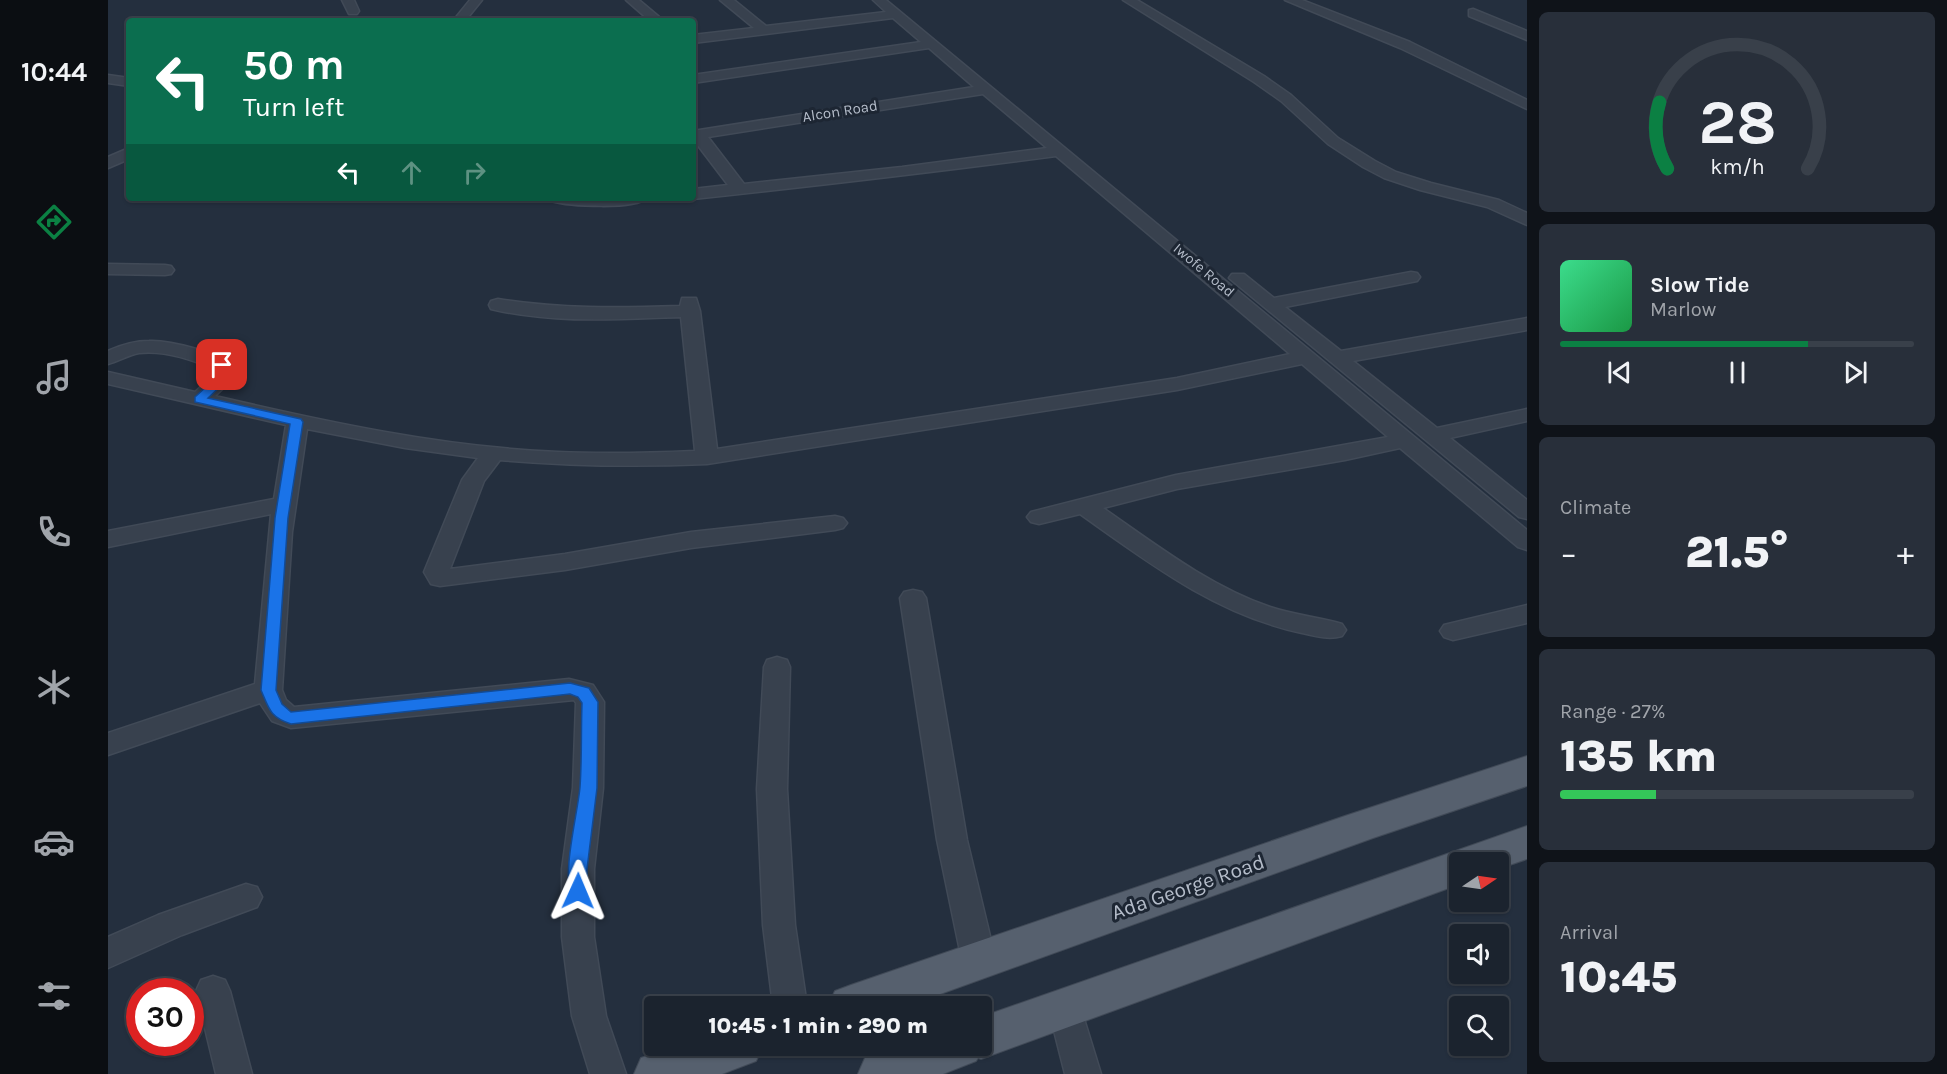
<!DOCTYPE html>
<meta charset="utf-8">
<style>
body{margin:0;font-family:Karla,sans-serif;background:#282f3a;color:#f1f3f6;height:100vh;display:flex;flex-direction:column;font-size:22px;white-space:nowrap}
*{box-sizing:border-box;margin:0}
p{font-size:20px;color:#a0a4aa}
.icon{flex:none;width:33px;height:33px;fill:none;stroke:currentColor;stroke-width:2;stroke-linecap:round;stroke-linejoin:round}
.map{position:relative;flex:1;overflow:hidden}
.side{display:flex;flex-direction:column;gap:12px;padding:12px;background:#0f1319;width:420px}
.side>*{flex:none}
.top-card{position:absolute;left:18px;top:18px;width:570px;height:183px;border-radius:6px;box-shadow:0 2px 4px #0004,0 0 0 2px #39404a;background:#0b6e4f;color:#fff;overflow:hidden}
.needle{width:39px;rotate:77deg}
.fabs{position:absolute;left:1341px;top:852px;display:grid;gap:12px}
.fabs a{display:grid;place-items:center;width:60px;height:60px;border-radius:6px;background:#1b232e;box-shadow:0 2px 4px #0004,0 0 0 2px #39404a;font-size:30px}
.speed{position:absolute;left:18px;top:978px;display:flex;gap:12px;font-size:30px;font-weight:700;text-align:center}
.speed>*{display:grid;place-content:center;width:78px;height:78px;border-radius:50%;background:#1b232e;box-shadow:0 2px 4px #0004,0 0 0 2px #39404a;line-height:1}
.speed .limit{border:9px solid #d22;background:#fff;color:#111}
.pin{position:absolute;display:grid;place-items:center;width:51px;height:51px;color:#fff;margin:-26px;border-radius:12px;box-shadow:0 3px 9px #0006}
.me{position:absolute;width:66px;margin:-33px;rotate:1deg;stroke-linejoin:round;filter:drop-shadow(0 0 4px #0008)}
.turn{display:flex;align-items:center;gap:21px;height:126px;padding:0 18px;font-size:27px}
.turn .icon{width:78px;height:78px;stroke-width:2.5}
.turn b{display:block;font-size:42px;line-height:51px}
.lanes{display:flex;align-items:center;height:57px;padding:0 18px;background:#0003;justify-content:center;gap:30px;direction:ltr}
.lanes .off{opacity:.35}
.big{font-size:45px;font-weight:800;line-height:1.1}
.side .card{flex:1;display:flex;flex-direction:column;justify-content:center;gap:9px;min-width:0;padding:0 21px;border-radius:9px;background:#282f3a}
.side .dial{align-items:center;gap:0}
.dial svg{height:156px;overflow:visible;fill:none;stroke:#39404a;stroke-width:7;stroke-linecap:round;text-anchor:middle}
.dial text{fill:#f1f3f6;stroke:none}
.song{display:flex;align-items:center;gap:18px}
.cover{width:72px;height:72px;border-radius:9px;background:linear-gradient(135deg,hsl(150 70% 55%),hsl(140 70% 35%))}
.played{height:6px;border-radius:3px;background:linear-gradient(90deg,#0b8043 70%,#39404a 70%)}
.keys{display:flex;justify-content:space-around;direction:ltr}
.heat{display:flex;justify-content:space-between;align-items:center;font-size:33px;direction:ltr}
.charge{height:9px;border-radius:4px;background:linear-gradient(90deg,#34c759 27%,#39404a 0)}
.trip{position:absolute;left:536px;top:996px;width:348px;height:60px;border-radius:6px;background:#1b232e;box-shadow:0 2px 4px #0004,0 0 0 2px #39404a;font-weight:800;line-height:60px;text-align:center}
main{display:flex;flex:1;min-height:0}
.tab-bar{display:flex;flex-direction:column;width:108px;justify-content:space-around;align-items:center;background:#0b0e12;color:#a0a4aa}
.tab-bar .icon{width:42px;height:42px}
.tab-bar .active{color:#0b8043}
.tab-bar b{font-size:27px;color:#f1f3f6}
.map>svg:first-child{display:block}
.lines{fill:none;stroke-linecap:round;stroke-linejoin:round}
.minor-casing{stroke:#414a57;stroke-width:3}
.major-casing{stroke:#414a57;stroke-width:2}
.minor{fill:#38414e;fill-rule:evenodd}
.major{fill:#56606e;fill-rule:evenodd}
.route{fill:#1a73e8;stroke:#114b97;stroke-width:1.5}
.labels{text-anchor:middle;stroke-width:6;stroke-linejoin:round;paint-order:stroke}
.far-street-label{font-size:15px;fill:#b4bcc9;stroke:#1d2633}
.near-street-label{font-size:21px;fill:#b4bcc9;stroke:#1d2633}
</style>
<main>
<nav class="tab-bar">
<b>10:44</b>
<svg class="icon active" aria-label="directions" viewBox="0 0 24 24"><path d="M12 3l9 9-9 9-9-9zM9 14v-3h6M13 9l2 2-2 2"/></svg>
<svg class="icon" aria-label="music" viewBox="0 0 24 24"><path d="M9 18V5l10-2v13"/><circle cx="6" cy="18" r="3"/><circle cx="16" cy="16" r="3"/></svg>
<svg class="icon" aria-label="phone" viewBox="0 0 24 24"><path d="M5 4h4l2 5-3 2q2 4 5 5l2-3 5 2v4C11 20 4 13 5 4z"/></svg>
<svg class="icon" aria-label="climate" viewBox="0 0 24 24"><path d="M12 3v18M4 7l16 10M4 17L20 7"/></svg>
<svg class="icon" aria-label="car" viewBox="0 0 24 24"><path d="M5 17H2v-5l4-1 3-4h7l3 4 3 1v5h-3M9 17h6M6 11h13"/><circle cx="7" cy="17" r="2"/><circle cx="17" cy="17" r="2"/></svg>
<svg class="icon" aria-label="filters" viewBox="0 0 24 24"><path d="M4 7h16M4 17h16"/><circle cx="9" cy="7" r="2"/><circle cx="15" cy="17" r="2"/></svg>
</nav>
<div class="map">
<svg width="1419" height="1074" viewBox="0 0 1419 1074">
<rect width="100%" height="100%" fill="#242f3e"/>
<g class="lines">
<defs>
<path id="minor" d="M234,0h12l5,11 -2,3h-8z
M362,0h12l-17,21h-12z
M518,0h13l25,21h-14z
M612,0h14l32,26 120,-14 -13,-12h13l641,530v20l-9,-3 -118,-99 -55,12 -168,29 -74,19c52,36 106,78 167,99 24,8 48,10 72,17l4,6 -4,6c-13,4 -27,0 -40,-3 -85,-18 -153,-70 -222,-119l-41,10 -8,-2 -4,-5 4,-5 145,-37 212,-38 -86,-73 -125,26 -470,74c-70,3 -138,2 -207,-4l-16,21 -34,88 115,-15 126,-22 144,-16 8,2 4,5 -4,5 -8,2 -144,18 -126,22 -125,16 -9,-2 -7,-12 38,-92 16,-22 -73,-10 -98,-19 -15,103 -10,158 4,10 8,7 275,-28 24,6 11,17 -1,86 -9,81v68l12,79 20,58h-36l-18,-58 -10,-79v-68l11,-81 3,-85 -2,-3 -283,28 -19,-7 -12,-18 -152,52v-22l147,-49 16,-170 -163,33v-16l166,-32 12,-74 -178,-41v-12l87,20 21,-19v-3c-22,-10 -52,-20 -77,-17 -11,2 -20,8 -31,11v-13c13,-6 27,-10 41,-10 19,-1 76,12 87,28l-3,10 -18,17c112,26 227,51 343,56 46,2 91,1 137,-1l-14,-134c-62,2 -128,7 -190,-8l-2,-4 2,-4 7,-2c61,10 121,9 182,7l2,-8h14l4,13 17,138 460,-71 113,-24 -234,-198c-121,16 -242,30 -363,43l-4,-1h4v-9l35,-4 -35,-46v-8l281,-44 -45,-39 -236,35v-8l228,-33 -28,-24 -200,25v-8l61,-7zM875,94l64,54 -145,19 -158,17 -36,-47z
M1015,0h14l127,76 27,19 47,43 37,23 21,11 35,11 68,17 28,13v12l-40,-18 -67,-17 -36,-12 -21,-11 -35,-23 -47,-43 -27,-19z
M1177,0h17l108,42 117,58v9l-127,-61z
M1365,9l54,22v9l-58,-24v-6z
M0,75l21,3v8l-21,-3z
M21,148v11l-21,9v-11z
M441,198h97c-10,12 -78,8 -95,3z
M0,264l57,1 6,1 3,4 -3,4 -6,1 -57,-1z
M1303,272l6,1 3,4 -3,4 -132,26 56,44 186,-33v12l-174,31 84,67 90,-19v12l-77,17 77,62v19l-8,-2 -290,-239 3,-4h12l30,24z
M805,590l9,2 4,6 41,242 29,121 -5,10 -12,5 -12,-5 -5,-10 -25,-121 -37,-242 4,-6z
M1419,605v18l-74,17 -9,-3 -4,-6 4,-6z
M669,657l10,3 3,7 -3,122 8,136 12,81h-34l-10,-81 -6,-136 7,-122 3,-7z
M138,884l11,3 5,10 -5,10 -75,28 -74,33v-31l50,-22z
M105,976l12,4 5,11 22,83h-36l-20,-83 5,-11z
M957,991l12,5 24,78h-36l-17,-67 5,-11z"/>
<path id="major" d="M1419,756v30l-154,52 -466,168h-79l7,-15 16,-6 494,-169z
M1419,826v33l-29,10v-7h-38v22l-479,175 -3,-1 -2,3 -33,13h-85l7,-16 35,-12h81v-29z
M568,1046h87l-7,15 -34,13h-88l7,-16z"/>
</defs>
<use href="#minor" class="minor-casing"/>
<use href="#major" class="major-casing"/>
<use href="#minor" class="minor"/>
<use href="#major" class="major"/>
</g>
<path class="route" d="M114,362l8,5 2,8 -24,23 93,21 2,3 -15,96 -12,172 6,14 9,8 279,-29 19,5 9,14 -1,86 -10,81v22l-2,6 -7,2 -6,-2c-11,-21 6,-85 8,-110 2,-28 1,-56 2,-84l-4,-6 -8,-3 -279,30c-21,-7 -22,-15 -30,-34l14,-172 15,-94 -95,-22v-5l25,-23 1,-4 -5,-5z"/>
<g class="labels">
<g class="far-street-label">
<text transform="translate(732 111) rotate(-9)" y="5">Alcon Road</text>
<text transform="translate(1096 270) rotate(40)" y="5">Iwofe Road</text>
</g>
<g class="near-street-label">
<text transform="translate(1080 887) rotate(-19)" y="7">Ada George Road</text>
</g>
</g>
</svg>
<div class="fabs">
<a><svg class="needle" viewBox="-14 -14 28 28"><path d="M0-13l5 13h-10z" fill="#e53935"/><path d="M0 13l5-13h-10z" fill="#a0a4aa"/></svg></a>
<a><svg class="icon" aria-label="sound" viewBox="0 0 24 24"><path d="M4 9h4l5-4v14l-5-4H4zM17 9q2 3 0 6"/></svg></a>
<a><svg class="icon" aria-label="search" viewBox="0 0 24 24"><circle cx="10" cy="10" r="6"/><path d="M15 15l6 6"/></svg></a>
</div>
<div class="speed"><div class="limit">30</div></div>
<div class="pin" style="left:114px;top:365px;background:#d93025"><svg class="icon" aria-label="arrive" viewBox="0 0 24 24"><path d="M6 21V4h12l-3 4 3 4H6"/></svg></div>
<svg class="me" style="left:470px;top:891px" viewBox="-20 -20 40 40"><path d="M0-17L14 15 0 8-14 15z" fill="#1a73e8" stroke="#fff" stroke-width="4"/></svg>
<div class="trip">10:45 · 1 min · 290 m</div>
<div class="top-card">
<div class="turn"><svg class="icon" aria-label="left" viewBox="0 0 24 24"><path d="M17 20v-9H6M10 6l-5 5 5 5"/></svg><div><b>50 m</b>Turn left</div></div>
<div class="lanes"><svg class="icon" aria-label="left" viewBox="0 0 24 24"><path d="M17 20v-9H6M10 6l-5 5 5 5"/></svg><svg class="icon off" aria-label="ahead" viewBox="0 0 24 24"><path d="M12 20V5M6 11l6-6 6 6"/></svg><svg class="icon off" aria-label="right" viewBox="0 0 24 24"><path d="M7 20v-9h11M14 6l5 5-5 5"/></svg></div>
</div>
</div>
<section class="side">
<div class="card dial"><svg viewBox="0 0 100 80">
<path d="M14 69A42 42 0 1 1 86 69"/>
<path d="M14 69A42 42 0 0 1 10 35" stroke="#0b8043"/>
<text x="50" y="56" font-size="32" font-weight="700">28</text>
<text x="50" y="72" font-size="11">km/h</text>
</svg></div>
<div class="card">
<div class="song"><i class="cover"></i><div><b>Slow Tide</b><p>Marlow</p></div></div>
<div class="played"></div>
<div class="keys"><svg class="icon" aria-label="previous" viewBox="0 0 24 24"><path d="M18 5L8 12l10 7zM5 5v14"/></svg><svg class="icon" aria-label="pause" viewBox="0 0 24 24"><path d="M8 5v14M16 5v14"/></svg><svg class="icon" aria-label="next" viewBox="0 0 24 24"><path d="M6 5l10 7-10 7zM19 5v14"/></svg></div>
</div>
<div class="card"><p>Climate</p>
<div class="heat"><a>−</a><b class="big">21.5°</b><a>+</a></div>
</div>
<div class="card"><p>Range · 27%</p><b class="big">135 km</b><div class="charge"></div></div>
<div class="card"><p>Arrival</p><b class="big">10:45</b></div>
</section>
</main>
